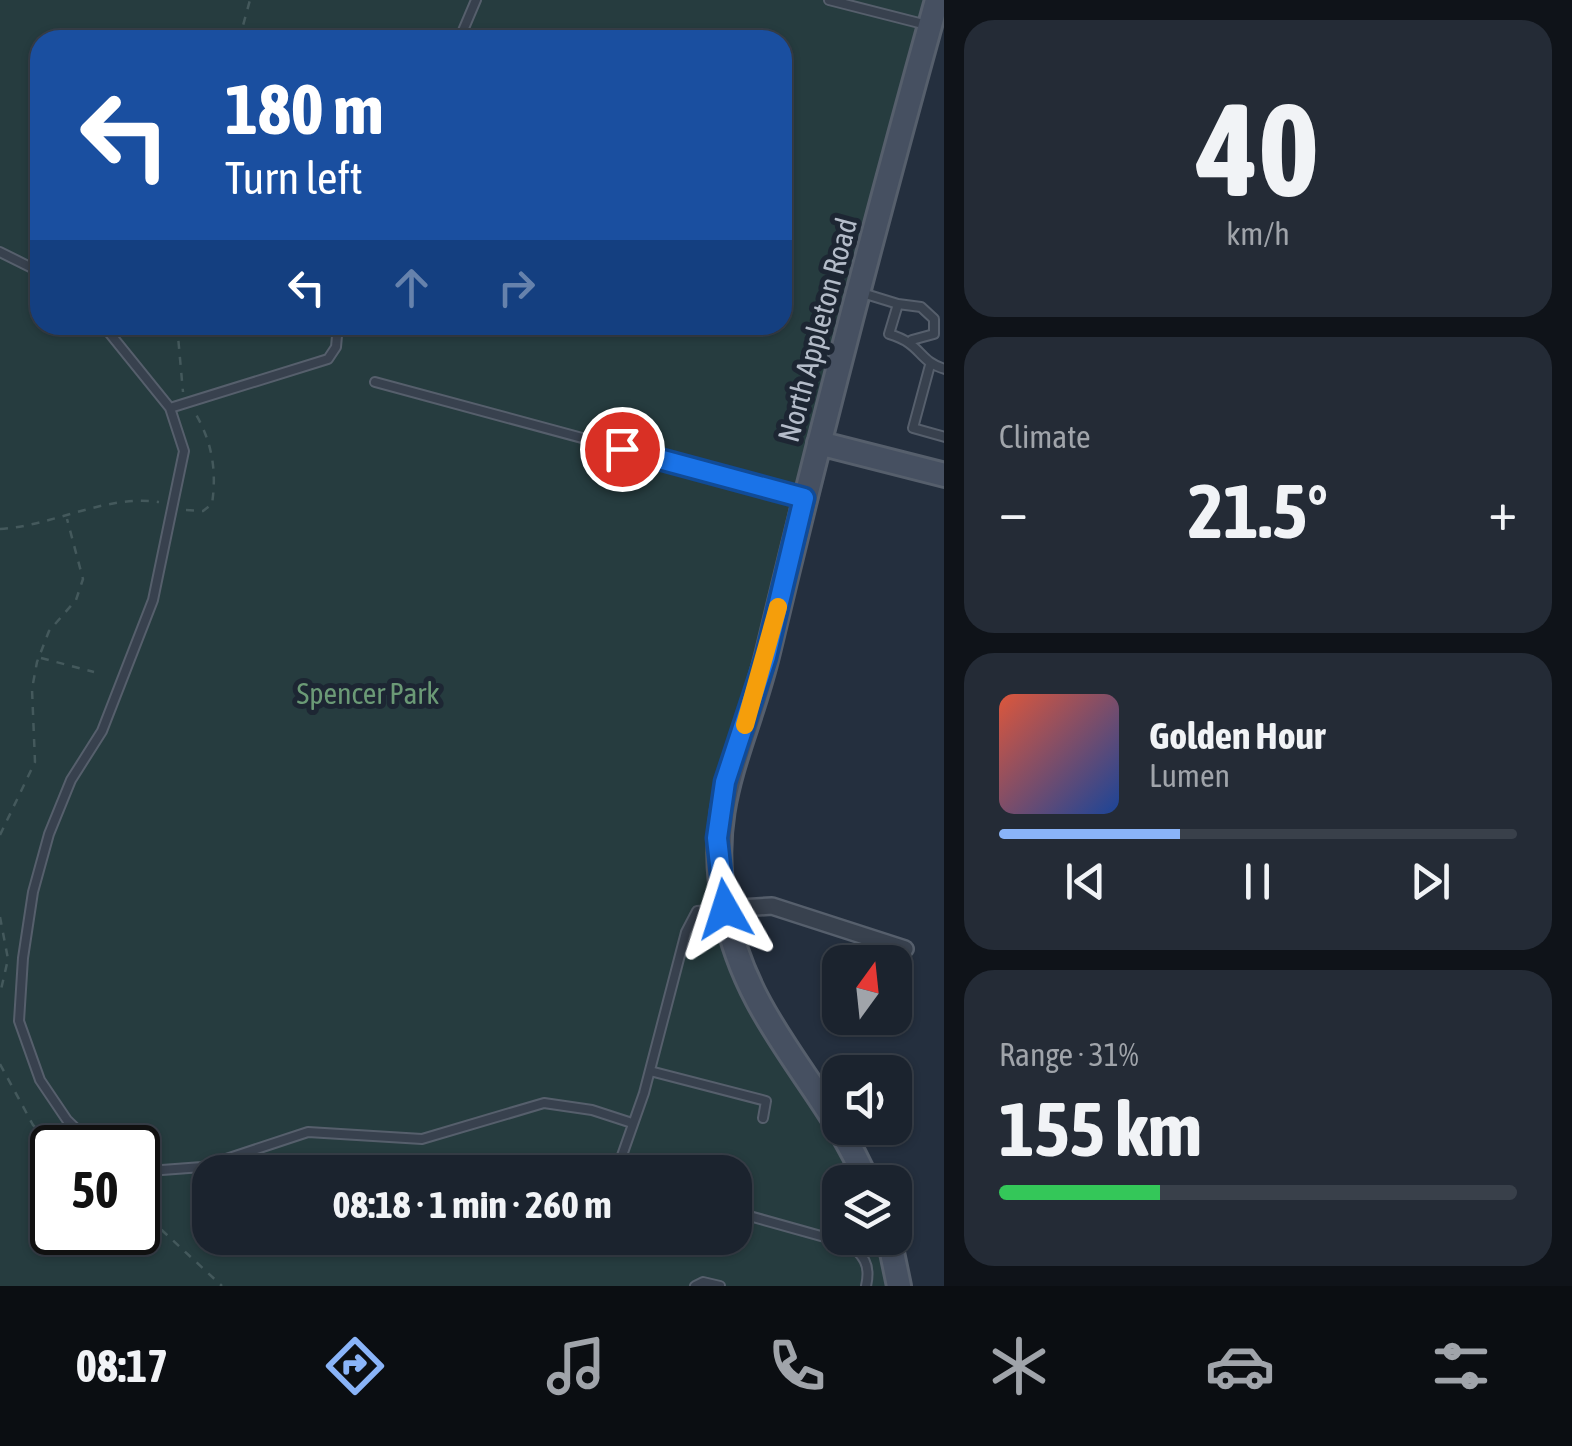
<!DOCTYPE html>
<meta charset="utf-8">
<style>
body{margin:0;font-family:"Asap Condensed",sans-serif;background:#242b36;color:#f1f3f6;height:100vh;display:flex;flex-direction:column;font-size:38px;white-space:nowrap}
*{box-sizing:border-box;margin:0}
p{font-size:32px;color:#a0a4aa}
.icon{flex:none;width:55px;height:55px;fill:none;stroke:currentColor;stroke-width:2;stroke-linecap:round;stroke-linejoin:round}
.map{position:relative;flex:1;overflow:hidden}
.details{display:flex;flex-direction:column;gap:20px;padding:20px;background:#0f1319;width:628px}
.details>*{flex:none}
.top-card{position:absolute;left:30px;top:30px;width:762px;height:305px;border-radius:30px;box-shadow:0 2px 8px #0004,0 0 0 2px #39404a;background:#1a4fa0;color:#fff;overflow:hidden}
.needle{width:65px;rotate:15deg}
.tools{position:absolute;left:822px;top:945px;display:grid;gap:20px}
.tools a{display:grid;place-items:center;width:90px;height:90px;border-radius:20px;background:#1b232e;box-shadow:0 2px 8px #0004,0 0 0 2px #39404a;font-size:50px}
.speed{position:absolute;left:30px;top:1125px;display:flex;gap:20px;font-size:50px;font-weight:700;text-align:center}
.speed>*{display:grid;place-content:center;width:130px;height:130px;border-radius:50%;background:#1b232e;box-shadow:0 2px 8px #0004,0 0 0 2px #39404a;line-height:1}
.speed .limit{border:5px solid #111;border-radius:15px;background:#fff;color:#111}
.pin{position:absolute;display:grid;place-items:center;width:85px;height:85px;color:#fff;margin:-42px;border:5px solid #fff;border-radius:50%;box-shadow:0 2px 10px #0007}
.me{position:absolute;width:110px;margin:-55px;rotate:354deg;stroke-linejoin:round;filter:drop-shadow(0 0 8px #0008)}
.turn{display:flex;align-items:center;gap:35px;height:210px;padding:0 30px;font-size:45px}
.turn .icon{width:130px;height:130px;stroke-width:2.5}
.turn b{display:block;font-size:70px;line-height:85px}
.lanes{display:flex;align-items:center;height:95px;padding:0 30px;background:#0003;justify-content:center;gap:50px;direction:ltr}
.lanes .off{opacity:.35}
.big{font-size:75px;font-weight:700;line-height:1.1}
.details .widget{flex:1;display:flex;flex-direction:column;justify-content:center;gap:15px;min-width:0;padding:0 35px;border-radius:30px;background:#242b36}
.details .dial{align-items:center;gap:0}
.dial b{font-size:130px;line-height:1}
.song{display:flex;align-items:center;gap:30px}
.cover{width:120px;height:120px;border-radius:15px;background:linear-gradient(135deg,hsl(10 70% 55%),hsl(220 70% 35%))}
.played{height:10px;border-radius:5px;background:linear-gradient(90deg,#8ab4f8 35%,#39404a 35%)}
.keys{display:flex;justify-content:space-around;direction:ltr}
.heat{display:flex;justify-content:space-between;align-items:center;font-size:55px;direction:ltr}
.charge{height:15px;border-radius:8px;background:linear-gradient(90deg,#34c759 31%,#39404a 0)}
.trip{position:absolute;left:192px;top:1155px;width:560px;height:100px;border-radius:30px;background:#1b232e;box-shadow:0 2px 8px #0004,0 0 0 2px #39404a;font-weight:700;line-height:100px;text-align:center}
.dock{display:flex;height:160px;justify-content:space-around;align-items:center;background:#0b0e12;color:#a0a4aa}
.dock .icon{width:70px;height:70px}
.dock .active{color:#8ab4f8}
.dock b{font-size:45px;color:#f1f3f6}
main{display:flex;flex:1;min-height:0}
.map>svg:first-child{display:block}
.green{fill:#263c3f;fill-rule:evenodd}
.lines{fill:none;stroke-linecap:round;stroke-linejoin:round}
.lane-casing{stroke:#565f6c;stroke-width:12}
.street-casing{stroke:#565f6c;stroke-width:20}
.secondary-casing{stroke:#565f6c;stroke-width:28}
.path{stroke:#44595c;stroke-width:2.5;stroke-dasharray:8 8;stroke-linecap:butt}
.lane{stroke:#38414e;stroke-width:8}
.street{stroke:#38414e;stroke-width:15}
.secondary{stroke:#465061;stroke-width:22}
.route-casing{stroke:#114b97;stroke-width:25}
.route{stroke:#1a73e8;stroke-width:18}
.slow{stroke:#f59e0b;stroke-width:18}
.labels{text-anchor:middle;stroke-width:10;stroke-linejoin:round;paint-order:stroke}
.street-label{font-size:30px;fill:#b4bcc9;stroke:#1d2633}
.park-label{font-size:30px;fill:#6b9a76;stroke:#1d2633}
</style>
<main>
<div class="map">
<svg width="945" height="1286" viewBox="0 0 945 1286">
<rect width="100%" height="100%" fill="#242f3e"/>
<path class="green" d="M0,0h940l-215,783v126l133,273h-18v56h49l10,48h-899zM40,40h742v285h-742zM52,1148h86v84h-86zM210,1172h525v66h-525z"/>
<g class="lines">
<defs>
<path id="lane" d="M829,0l98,25
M459,40l17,-40
M0,252l40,20
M859,292l39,12 -9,30c34,10 28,27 56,35
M898,304l23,3 13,12v15l-22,6
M930,365l-17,63 32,9
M375,382l429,116
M170,408l158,-49 8,-12 2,-22
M650,1071l116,30 -3,17
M96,1148l-29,-28 -27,-40 -21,-59 4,-63 10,-66 16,-58 22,-54 31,-49 51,-131 31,-149 -14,-43 -67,-83
M138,1167l24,3 40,-3 106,-35 114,7 122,-36 48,7 40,13
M628,1172l-9,-8 25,-71 42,-161 11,-21 23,-2
M735,1212l111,31c18,11 25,22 20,43
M695,1286l8,-4 17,4"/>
<path id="street" d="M725,909l47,-3 133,43"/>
<path id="secondary" d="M819,443l126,32
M867,1182c-42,-99 -120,-158 -142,-273 -21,-104 20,-161 43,-257 52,-218 109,-436 169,-652
M889,1238l10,48"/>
</defs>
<use href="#lane" class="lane-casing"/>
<use href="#street" class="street-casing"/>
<use href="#secondary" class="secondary-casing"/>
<path class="path" d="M239,40l11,-40
M177,325l6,67
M186,510l17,1 9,-7c5,-34 0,-63 -18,-93
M0,529c53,-3 106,-35 159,-27
M41,658l53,14
M0,835l35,-73 -3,-73 5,-27 12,-31 27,-31 7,-21 -16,-60
M0,917l8,42 -8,35
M0,1064l33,61 24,23
M138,1208l84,78"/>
<use href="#lane" class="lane"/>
<use href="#street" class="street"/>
<use href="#secondary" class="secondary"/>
</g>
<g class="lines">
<defs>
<path id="route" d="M622,449l182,49 -38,159 -41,125 -8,56 8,71"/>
</defs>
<use href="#route" class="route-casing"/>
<use href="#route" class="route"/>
<path class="slow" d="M745,725l33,-118"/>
</g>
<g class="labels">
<g class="street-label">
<text transform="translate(818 330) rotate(-75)" y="10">North Appleton Road</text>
</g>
<g class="park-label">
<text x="368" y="704">Spencer Park</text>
</g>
</g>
</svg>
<div class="tools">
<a><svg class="needle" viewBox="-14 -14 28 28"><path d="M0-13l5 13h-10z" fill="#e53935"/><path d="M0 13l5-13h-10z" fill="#a0a4aa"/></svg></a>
<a><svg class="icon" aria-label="sound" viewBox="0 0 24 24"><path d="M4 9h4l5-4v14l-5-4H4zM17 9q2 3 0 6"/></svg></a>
<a><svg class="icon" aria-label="layers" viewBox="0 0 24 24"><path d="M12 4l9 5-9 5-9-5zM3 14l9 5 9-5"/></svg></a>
</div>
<div class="speed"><div class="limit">50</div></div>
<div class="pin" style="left:622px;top:449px;background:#d93025"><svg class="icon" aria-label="arrive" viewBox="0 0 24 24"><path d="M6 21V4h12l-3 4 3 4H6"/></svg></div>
<svg class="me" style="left:725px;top:909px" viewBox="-20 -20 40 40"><path d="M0-17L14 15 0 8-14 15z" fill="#1a73e8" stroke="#fff" stroke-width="4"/></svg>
<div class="trip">08:18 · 1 min · 260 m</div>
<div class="top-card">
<div class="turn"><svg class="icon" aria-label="left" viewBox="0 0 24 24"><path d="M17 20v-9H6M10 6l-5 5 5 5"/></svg><div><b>180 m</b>Turn left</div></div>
<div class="lanes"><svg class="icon" aria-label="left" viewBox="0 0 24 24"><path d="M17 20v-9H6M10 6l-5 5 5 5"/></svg><svg class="icon off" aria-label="ahead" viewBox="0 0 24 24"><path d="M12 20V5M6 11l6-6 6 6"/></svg><svg class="icon off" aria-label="right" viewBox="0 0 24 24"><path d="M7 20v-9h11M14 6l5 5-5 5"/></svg></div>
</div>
</div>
<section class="details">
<div class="widget dial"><b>40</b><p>km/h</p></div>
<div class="widget"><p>Climate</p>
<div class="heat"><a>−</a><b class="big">21.5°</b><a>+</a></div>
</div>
<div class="widget">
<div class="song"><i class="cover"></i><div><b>Golden Hour</b><p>Lumen</p></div></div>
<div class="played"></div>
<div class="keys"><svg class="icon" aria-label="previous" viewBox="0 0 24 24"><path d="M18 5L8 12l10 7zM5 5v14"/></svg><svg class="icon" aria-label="pause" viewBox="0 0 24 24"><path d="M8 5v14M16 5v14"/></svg><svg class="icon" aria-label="next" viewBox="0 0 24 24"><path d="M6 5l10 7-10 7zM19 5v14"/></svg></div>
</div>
<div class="widget"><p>Range · 31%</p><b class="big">155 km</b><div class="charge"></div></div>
</section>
</main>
<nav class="dock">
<b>08:17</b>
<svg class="icon active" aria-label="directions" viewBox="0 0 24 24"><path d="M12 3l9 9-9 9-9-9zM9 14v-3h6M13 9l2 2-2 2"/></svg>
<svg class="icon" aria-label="music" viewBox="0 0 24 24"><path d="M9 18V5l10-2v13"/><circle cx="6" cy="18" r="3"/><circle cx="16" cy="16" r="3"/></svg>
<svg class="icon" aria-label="phone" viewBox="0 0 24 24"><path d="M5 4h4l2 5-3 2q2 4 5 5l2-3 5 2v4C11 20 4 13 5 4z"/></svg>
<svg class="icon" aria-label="climate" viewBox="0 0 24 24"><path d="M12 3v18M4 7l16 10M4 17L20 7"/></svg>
<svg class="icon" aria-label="car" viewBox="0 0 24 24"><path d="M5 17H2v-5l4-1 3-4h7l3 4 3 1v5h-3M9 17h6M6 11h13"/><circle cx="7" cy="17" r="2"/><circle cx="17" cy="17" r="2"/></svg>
<svg class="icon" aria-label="filters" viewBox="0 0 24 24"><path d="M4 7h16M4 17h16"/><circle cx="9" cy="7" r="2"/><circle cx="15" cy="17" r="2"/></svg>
</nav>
